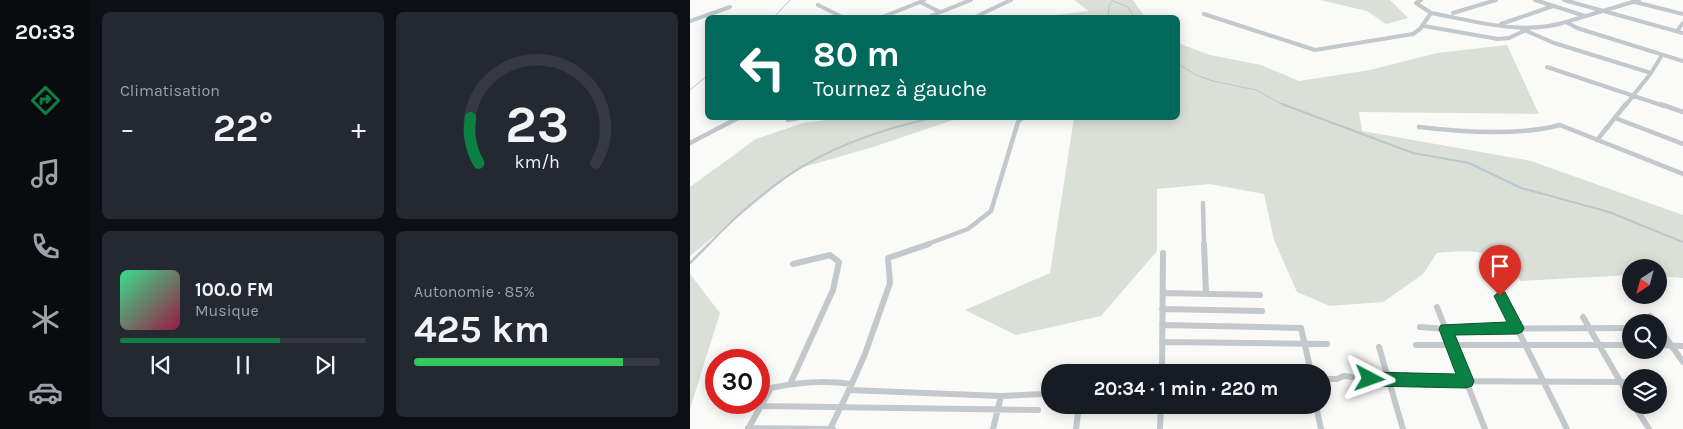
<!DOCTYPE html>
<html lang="fr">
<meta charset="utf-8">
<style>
body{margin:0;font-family:Karla,sans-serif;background:#242831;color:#f1f3f6;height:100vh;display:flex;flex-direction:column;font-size:19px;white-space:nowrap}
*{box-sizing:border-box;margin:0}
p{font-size:16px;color:#9ea1a6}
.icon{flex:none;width:28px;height:28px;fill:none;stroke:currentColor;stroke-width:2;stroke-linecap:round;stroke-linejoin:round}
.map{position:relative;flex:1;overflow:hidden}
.side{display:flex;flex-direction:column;gap:12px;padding:12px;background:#0d0f14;width:600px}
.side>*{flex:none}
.guide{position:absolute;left:15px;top:15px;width:475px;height:105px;border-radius:8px;box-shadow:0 2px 12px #0003;background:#00695c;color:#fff;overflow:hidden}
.needle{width:32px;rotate:216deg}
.controls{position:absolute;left:932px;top:259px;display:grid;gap:10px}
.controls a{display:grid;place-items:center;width:45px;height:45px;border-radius:50%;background:#171b24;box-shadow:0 2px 12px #0003;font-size:25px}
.speed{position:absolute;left:15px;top:349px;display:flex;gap:10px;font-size:25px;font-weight:700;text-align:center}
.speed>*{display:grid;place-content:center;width:65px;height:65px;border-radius:50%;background:#171b24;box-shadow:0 2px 12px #0003;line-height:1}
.speed .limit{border:8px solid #d22;background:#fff;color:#111}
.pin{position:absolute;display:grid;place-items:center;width:42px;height:42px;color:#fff;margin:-51px -21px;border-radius:50% 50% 50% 0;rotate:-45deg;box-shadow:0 0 5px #0007}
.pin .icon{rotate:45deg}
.me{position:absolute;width:55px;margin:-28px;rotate:94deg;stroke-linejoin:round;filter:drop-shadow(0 0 4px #0008)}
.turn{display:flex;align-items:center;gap:18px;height:105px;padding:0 25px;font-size:22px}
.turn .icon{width:65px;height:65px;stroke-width:2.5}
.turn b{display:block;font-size:35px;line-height:42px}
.big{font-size:38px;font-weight:700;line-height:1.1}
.side .tile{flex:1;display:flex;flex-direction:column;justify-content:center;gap:8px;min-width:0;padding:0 18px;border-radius:8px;background:#242831}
.side .dial{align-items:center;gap:0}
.dial svg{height:130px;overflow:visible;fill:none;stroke:#363941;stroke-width:7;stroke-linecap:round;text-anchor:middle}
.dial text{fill:#f1f3f6;stroke:none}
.song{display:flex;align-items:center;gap:15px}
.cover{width:60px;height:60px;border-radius:8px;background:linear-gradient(135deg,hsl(150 70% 55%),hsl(340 70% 35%))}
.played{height:5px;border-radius:2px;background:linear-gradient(90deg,#0b8043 65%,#363941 65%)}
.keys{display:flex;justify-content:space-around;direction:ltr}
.heat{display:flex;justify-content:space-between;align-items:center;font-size:28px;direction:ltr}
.charge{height:8px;border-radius:4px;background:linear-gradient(90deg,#34c759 85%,#363941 0)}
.side .tiles{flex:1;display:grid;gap:12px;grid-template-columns:repeat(2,1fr)}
.trip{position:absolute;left:351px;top:364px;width:290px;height:50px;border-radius:25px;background:#171b24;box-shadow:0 2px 12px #0003;font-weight:700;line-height:50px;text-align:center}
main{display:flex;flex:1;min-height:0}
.tabs{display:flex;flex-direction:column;width:90px;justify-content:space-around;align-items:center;background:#090b0e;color:#9ea1a6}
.tabs .icon{width:35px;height:35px}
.tabs .on{color:#0b8043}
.tabs b{font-size:22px;color:#f1f3f6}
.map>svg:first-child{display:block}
.green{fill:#dadfd7}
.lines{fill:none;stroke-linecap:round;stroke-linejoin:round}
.stream-far2{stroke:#bbc7cb;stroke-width:1}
.stream-far1{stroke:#bbc7cb;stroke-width:2}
.stream{stroke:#bbc7cb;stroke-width:2.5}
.street-far2{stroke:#c3c8cc;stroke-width:4}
.street-far1{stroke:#c3c8cc;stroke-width:4.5}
.street{stroke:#c3c8cc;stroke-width:6}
.route{fill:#0b8043;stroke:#07532c}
</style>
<main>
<nav class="tabs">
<b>20:33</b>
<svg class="icon on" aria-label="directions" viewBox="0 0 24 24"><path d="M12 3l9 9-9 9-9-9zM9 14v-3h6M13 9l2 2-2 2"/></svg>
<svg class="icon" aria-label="music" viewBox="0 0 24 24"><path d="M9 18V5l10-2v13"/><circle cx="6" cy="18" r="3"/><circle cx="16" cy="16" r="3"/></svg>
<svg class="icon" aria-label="phone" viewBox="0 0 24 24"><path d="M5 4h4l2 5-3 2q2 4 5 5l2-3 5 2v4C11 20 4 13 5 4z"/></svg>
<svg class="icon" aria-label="climate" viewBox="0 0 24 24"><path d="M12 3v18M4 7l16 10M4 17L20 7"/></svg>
<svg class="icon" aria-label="car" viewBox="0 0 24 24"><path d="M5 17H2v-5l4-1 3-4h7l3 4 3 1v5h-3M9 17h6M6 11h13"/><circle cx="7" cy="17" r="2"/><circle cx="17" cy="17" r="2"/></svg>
</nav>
<section class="side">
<div class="tiles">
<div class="tile"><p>Climatisation</p>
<div class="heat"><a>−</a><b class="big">22°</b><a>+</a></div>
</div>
<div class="tile dial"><svg viewBox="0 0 100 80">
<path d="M14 69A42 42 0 1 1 86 69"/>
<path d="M14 69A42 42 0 0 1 9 41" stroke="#0b8043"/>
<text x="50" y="56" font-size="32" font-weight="700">23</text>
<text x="50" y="72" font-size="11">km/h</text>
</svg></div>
<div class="tile">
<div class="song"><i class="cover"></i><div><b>100.0 FM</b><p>Musique</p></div></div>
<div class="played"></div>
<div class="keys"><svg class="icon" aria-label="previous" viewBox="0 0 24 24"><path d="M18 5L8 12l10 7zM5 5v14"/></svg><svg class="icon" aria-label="pause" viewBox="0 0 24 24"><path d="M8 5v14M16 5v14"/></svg><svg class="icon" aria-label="next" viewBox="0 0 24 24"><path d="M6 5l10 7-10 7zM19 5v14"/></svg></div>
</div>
<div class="tile"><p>Autonomie · 85%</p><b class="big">425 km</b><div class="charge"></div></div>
</div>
</section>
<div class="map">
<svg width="993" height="429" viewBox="0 0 993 429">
<rect width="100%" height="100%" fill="#fafaf8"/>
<path class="green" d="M384,0h59l12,17h-93l3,-2 34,-4z
M630,0h70l18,18 -22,6 -19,-13z
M488,43l32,12 51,10 38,16 71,-11 67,-17 70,-8 32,69 -180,-2 3,19 169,30 152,54v63l-24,-2v-8h-28v7l-110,6c-34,-31 -37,-32 -84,-28l-14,21 -40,28 -53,4 -33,-14 -23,-52 -10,-46 -54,-10 -53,5v62l-56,65 -85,19 -51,-25 85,-37 24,-155h104z
M151,118h118l-86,29 -76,22 -107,87v-69l66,-48 47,-16z
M0,274l30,39 -30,96z"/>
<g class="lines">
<path class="stream-far2" d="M423,1l15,6 7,11
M83,18l17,-18
M418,18l1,-12 3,-5
M488,64l18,11 17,6 43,9 29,16
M0,90l18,-15"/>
<path class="stream-far1" d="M592,104l131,49 56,10 52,25 88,24 74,30
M18,245c70,-73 126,-105 224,-127"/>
<path class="stream" d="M0,263l19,-19"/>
<path class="street-far2" d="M234,0l-4,2 20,10
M731,0l-5,3 15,10
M845,0l50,16
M874,0l119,33
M949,0l-73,22 11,6 106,33
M945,2l48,12
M128,5l26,13
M763,13l43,-13
M514,14l111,36 98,-16 7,-5 11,-16c44,8 91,23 135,9
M190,18l40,-16
M236,18l45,-18
M283,18l38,-18
M0,21l40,-14
M811,24l52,-18
M734,26l74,13 11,-1 15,-7
M832,29l32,14 97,30
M987,31l6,-8
M857,67l117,39
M935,106l26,-33 11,-18"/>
<path class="street-far1" d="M970,104l23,8
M925,118l68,26
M98,120l10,-2
M729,127c42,5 100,9 141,-2l123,49
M907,140l29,-36
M0,143l48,-25
M513,203l1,42
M235,245l43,-16 23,-18 27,-89 4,-4"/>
<path class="street" d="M514,244l2,49
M473,293l97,2
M811,296l66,133
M747,307l48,122
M472,309l100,2
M960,316l5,6
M893,317l48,83
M472,325l139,3 10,44
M730,327l26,2 185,-1
M969,328l24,34
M472,342l165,2
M726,345h215
M969,345l24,1
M689,347l24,82
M384,372h7
M472,372l1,-119
M632,379h15l7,-3 44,5 243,1
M101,382l42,-92 6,-28 -9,-7 -37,9
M159,390l16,-36 25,-71 -2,-25 41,-14
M311,396l41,-2 8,-5
M626,405l5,24
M944,405l15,24
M70,406l278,4
M58,428l85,1
M58,429l23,-41c27,-6 53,-8 81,-4
M140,429l19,-39 152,6 -8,33
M386,429l3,-24
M470,429l1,-24"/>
</g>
<path class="route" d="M810,291l5,1 19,36 -2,4 -5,2 -62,1 19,46 -2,5 -6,2 -96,-2 -5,-2 -3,-5 3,-5 5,-2 86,2 -17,-45 2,-4 66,-3 -13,-26z"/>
</svg>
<div class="controls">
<a><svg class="needle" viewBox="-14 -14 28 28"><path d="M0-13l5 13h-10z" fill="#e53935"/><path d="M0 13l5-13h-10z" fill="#9ea1a6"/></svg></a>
<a><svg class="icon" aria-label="search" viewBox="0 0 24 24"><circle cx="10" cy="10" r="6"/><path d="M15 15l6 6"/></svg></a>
<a><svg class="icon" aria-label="layers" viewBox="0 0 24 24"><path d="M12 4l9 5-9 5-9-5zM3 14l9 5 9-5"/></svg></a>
</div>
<div class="speed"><div class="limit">30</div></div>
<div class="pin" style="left:810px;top:296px;background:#d93025"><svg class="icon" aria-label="arrive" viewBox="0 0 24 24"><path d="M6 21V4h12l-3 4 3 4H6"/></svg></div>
<svg class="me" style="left:680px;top:379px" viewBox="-20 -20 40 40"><path d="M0-17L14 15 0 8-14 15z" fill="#0b8043" stroke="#fff" stroke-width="4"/></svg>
<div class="trip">20:34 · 1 min · 220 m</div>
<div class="guide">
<div class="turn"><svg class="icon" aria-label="left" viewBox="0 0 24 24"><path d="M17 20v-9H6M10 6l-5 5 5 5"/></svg><div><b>80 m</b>Tournez à gauche</div></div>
</div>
</div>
</main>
